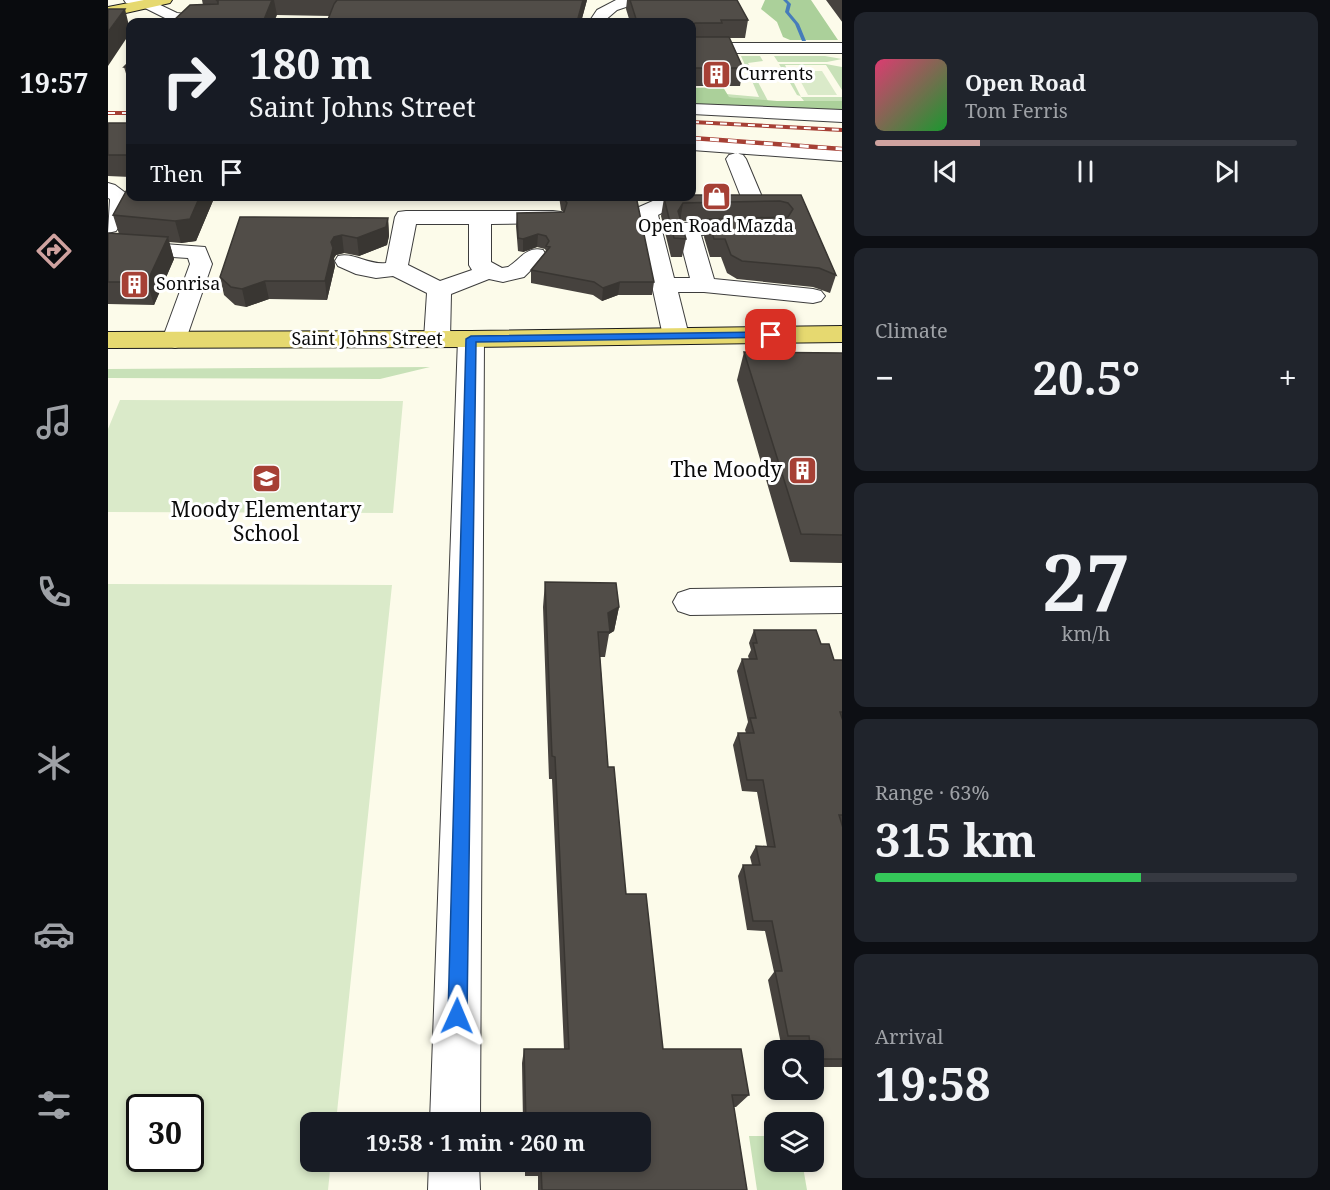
<!DOCTYPE html>
<meta charset="utf-8">
<style>
body{margin:0;font-family:"Noto Serif",serif;background:#20242c;color:#f1f3f6;height:100vh;display:flex;flex-direction:column;font-size:22px;white-space:nowrap}
*{box-sizing:border-box;margin:0}
p{font-size:20px;color:#9ea1a6}
.icon{flex:none;width:33px;height:33px;fill:none;stroke:currentColor;stroke-width:2;stroke-linecap:round;stroke-linejoin:round}
.map{position:relative;flex:1;overflow:hidden}
.panel{display:flex;flex-direction:column;gap:12px;padding:12px;background:#0d0f14;width:488px}
.panel>*{flex:none}
.top-card{position:absolute;left:18px;top:18px;width:570px;height:183px;border-radius:12px;box-shadow:0 3px 9px #0003;background:#171b24;color:#f1f3f6;overflow:hidden}
.tools{position:absolute;left:656px;top:1040px;display:grid;gap:12px}
.tools a{display:grid;place-items:center;width:60px;height:60px;border-radius:12px;background:#171b24;box-shadow:0 3px 9px #0003;font-size:30px}
.speed{position:absolute;left:18px;top:1094px;display:flex;gap:12px;font-size:30px;font-weight:700;text-align:center}
.speed>*{display:grid;place-content:center;width:78px;height:78px;border-radius:50%;background:#171b24;box-shadow:0 3px 9px #0003;line-height:1}
.speed .limit{border:3px solid #111;border-radius:9px;background:#fff;color:#111}
.pin{position:absolute;display:grid;place-items:center;width:51px;height:51px;color:#fff;margin:-26px;border-radius:12px;box-shadow:0 3px 9px #0006}
.me{position:absolute;width:66px;margin:-33px;rotate:1deg;stroke-linejoin:round;filter:drop-shadow(0 0 4px #0008)}
.turn{display:flex;align-items:center;gap:21px;height:126px;padding:0 24px;font-size:27px}
.turn .icon{width:78px;height:78px;stroke-width:2.5}
.turn b{display:block;font-size:42px;line-height:51px}
.then{display:flex;align-items:center;height:57px;padding:0 24px;background:#0003;gap:12px;font-size:22px}
.big{font-size:45px;font-weight:700;line-height:1.1}
.panel .widget{flex:1;display:flex;flex-direction:column;justify-content:center;gap:9px;min-width:0;padding:0 21px;border-radius:12px;background:#20242c}
.panel .dial{align-items:center;gap:0}
.dial b{font-size:78px;line-height:1}
.song{display:flex;align-items:center;gap:18px}
.cover{width:72px;height:72px;border-radius:9px;background:linear-gradient(135deg,hsl(340 70% 55%),hsl(130 70% 35%))}
.played{height:6px;border-radius:3px;background:linear-gradient(90deg,#cfa29f 25%,#363941 25%)}
.keys{display:flex;justify-content:space-around;direction:ltr}
.heat{display:flex;justify-content:space-between;align-items:center;font-size:33px;direction:ltr}
.charge{height:9px;border-radius:4px;background:linear-gradient(90deg,#34c759 63%,#363941 0)}
.trip{position:absolute;left:192px;top:1112px;width:351px;height:60px;border-radius:12px;background:#171b24;box-shadow:0 3px 9px #0003;font-weight:700;line-height:60px;text-align:center}
main{display:flex;flex:1;min-height:0}
.dock{display:flex;flex-direction:column;width:108px;justify-content:space-around;align-items:center;background:#090b0e;color:#9ea1a6}
.dock .icon{width:42px;height:42px}
.dock .selected{color:#cfa29f}
.dock b{font-size:27px;color:#f1f3f6}
.map>svg:first-child{display:block}
.green{fill:#c8e1b8}
.forest{fill:#abd09a}
.pitch{fill:#daeac9;fill-rule:evenodd}
.lines{fill:none;stroke-linecap:round;stroke-linejoin:round}
.stream{fill:#467cba;fill-rule:evenodd}
.minor-casing{stroke:#3d3d3d;stroke-width:2}
.major-casing{stroke:#1b1b1b;stroke-width:2}
.minor{fill:#fff;fill-rule:evenodd}
.major{fill:#e6d970;fill-rule:evenodd}
.rail-far1-casing{stroke:#a64035;stroke-width:4}
.rail-casing{stroke:#a64035;stroke-width:4.5}
.rail-far1{stroke:#fff;stroke-width:2;stroke-dasharray:7;stroke-linecap:butt}
.rail{stroke:#fff;stroke-width:3;stroke-dasharray:9;stroke-linecap:butt}
.wall{fill:#46423e}
.shaded-wall{fill:#393632}
.building{fill:#514d48;stroke:#393632;stroke-width:1.5}
.route{fill:#1a73e8;stroke:#114b97;stroke-width:1.5}
.labels{text-anchor:middle;stroke-width:6;stroke-linejoin:round;paint-order:stroke}
.far-poi-label{font-size:18px;fill:#0a0a0a;stroke:#fff;text-anchor:start}
.far-street-label{font-size:18px;fill:#0a0a0a;stroke:#fff}
.poi-label{font-size:21px;fill:#0a0a0a;stroke:#fff;text-anchor:end}
</style>
<main>
<nav class="dock">
<b>19:57</b>
<svg class="icon selected" aria-label="directions" viewBox="0 0 24 24"><path d="M12 3l9 9-9 9-9-9zM9 14v-3h6M13 9l2 2-2 2"/></svg>
<svg class="icon" aria-label="music" viewBox="0 0 24 24"><path d="M9 18V5l10-2v13"/><circle cx="6" cy="18" r="3"/><circle cx="16" cy="16" r="3"/></svg>
<svg class="icon" aria-label="phone" viewBox="0 0 24 24"><path d="M5 4h4l2 5-3 2q2 4 5 5l2-3 5 2v4C11 20 4 13 5 4z"/></svg>
<svg class="icon" aria-label="climate" viewBox="0 0 24 24"><path d="M12 3v18M4 7l16 10M4 17L20 7"/></svg>
<svg class="icon" aria-label="car" viewBox="0 0 24 24"><path d="M5 17H2v-5l4-1 3-4h7l3 4 3 1v5h-3M9 17h6M6 11h13"/><circle cx="7" cy="17" r="2"/><circle cx="17" cy="17" r="2"/></svg>
<svg class="icon" aria-label="filters" viewBox="0 0 24 24"><path d="M4 7h16M4 17h16"/><circle cx="9" cy="7" r="2"/><circle cx="15" cy="17" r="2"/></svg>
</nav>
<div class="map">
<svg width="735" height="1190" viewBox="0 0 735 1190">
<rect width="100%" height="100%" fill="#fcfbea"/>
<path class="green" d="M633,56h19l3,5 -15,2 20,38 -40,-4 -2,-3 33,3z
M666,56h51l17,3 -15,3h-49z
M671,64h47l16,3v23l-16,-25h-41l16,32h41v4h-38l-4,-5 -3,-1z
M322,367l-50,12 -272,-1v-9z
M641,1136h25v25h28l5,29h-50z"/>
<path class="forest" d="M657,0h46l27,40h-48l-7,-3 -6,-15 -16,-13z
M615,87l6,10 48,4h65l1,12 -151,-7v-18z"/>
<path class="pitch" d="M687,71h27l15,24h-29z
M12,400l283,1 -10,112 -285,-1v-83z
M0,584l284,1 -56,537h-26v39h21l-3,29h-220zM32,1107h50v51h-50z"/>
<g class="lines">
<path class="stream" d="M675,0h4l4,4 -2,8 10,12 7,17h-4l-7,-17 -10,-12 2,-8z"/>
<defs>
<path id="minor" d="M16,0h26l27,13 35,4 8,5h-47l-30,-15 -17,-4z
M508,0h24l-2,3 -21,7 -14,12h-14l8,-12z
M584,43h151v10h-151z
M584,104l151,6v12l-151,-8z
M584,138l151,11v12l-151,-11z
M628,153l7,2 3,4 19,45 -4,4 -7,2 -43,-3 -4,-4 4,-4 30,-2 -15,-38 3,-4z
M0,183l7,2 16,12c-2,13 -7,22 -15,34l-8,2 2,-34 -2,-1z
M546,196h21l2,7 -4,4 -15,8 16,63h16l-13,-50 3,-5 71,-2 8,2 3,5 -3,5 -58,2 13,44 99,10 8,2 4,5 -4,5 -8,2 -109,-11h-26l11,44 -4,5 -9,3 -9,-3 -4,-5 -27,-124 3,-5 16,-7z
M298,211h147l8,1 3,5 -3,5 -8,1 -62,1v38l11,6 6,-1c13,-8 18,-21 35,-17l3,5 -22,22 -21,5 -14,-3 -38,15 -1,45 -4,5 -9,3 -9,-3 -4,-5 3,-46 -34,-17 -17,2 -20,-4 -18,-8 -3,-5 3,-5c16,-4 29,9 48,7l9,-46 3,-5zM308,224h53v41l3,5 -32,11 -32,-16z
M0,236l15,5 82,6 7,17 -28,81 -9,3 -9,-3 -4,-5 28,-76 -2,-6 -77,-5 -3,-2z
M363,331l9,3 4,5 -4,783h-50l28,-783 4,-5z
M735,587v26l-153,2 -12,-4 -5,-9 5,-9 12,-4z
M321,1161h50l1,29h-52z"/>
<path id="major" d="M36,0h28l-2,3 -62,14v-10z
M735,326v16l-372,5 -363,1v-16l363,-1z"/>
</defs>
<use href="#minor" class="minor-casing"/>
<use href="#major" class="major-casing"/>
<use href="#minor" class="minor"/>
<use href="#major" class="major"/>
<defs>
<path id="rail-far1" d="M0,113h22
M584,122l151,8"/>
<path id="rail" d="M584,138l151,11"/>
</defs>
<use href="#rail-far1" class="rail-far1-casing"/>
<use href="#rail" class="rail-casing"/>
<use href="#rail-far1" class="rail-far1"/>
<use href="#rail" class="rail"/>
</g>
<path class="wall" d="M94,0h385l-6,22h-254l3,-6 -53,-1 -74,-10z
M519,0h110l11,20 -3,18h-16l14,30 -3,18h-48v-64h-62l-4,-13z
M718,0h17v23z
M22,61v26l-6,-20z
M0,123h22v54l-22,-1z
M693,195l35,80 -6,18 -17,-6 -76,-8 -10,-6 -6,-16h-11l-6,-20 3,-17 -26,1 5,18 -4,18h-11l-10,-41 3,-18z
M107,196l-19,45 -15,2 -12,-1 5,17 -20,46 -46,-1v-71l11,1 -6,-19z
M451,196h77l18,86 -2,13h-34l-16,6 -9,-6 -62,-12v-13l15,-19 -1,-2 -8,-2 -14,5 -5,-1 -2,-25 1,-13 46,-1 -2,-2z
M280,218l1,18 -2,9 -28,11 -15,-3 -8,2 -2,3 1,8 -8,34 -58,-1 -23,8 -11,-2 -11,-10 -4,-18z
M636,352l99,1v210l-53,-1 -53,-182z
M437,582l74,25 -5,24 -5,3 -4,23h-5l8,110 18,127 37,155 86,46 -13,12h-2l13,83h-209v-14h-13v-15h115v-39h-117l-1,-59 2,-14h40l-12,-270h-3l-6,-172z
M646,630l67,14 13,16h9v407h-30v-17h-11l-1,-6h-20l-13,-64 6,-8 -9,-41 -18,-1 -9,-54 5,-11h9l-2,-8 6,-11h11l-10,-54 -15,-1 -9,-46 5,-12h8l-1,-3 3,-8 -11,-51 5,-12h7l-1,-3 3,-6 -2,-7z"/>
<path class="shaded-wall" d="M164,0h2l3,15 -3,7h-11z
M475,0h4l-6,22h-4z
M17,9l5,21v3l-22,33v-34z
M92,196h15l-19,45 -15,2 -6,-22z
M575,203l-3,18 -2,-10z
M280,218l1,18 -2,9 -28,11 -2,-18z
M430,234l-1,13 -14,5v-13z
M234,235l2,18 -8,2 -2,3 1,8 -8,34 -2,-19 6,-39 3,-5z
M60,237l6,22 -20,46 -7,-23z
M157,281l4,18 -23,8 -4,-18z
M512,282l-2,13 -16,6 1,-13z
M511,607l-5,24 -5,3 -1,-21z"/>
<path class="building" d="M108,0h56l-9,22h-91l18,-17 28,-1v-3z
M229,0h246l-6,22h-250l7,-18z
M522,0h107l11,20h-27l1,3h-27l-2,2v10l2,2h34l14,31h-51v-46h-55z
M0,9h17l-17,23z
M22,61v6h-6z
M0,123h22v32h-22z
M22,184v12h70l-10,23 -15,2 -62,-6z
M584,195h109l35,80 -17,-7 -77,-7 -11,-6 -6,-16h-11l-6,-20 80,-2 5,-8 -5,-6 -8,-2 -97,2 -5,8 8,28 -12,-1 -10,-40 3,-2h25z
M454,196h74l18,86h-34l-17,6 -9,-6 -63,-12 19,-23 -4,-1 3,-5 -3,-5 -8,-2 -15,5 -5,-1 -1,-25 47,-1 3,-9z
M132,217l148,1 -2,9 -29,11 -15,-3 -8,2 -3,5 2,6 -8,33h-60l-23,8 -11,-2 -11,-10z
M0,233l60,4 -21,45h-39z
M636,352l99,1v182l-42,-1z
M437,582l71,1 3,24 -11,6 2,19h-12l10,135h6l12,127h20l17,155h78l8,46h-17l15,95h-205l-1,-23h-13l-1,-6h113v-39h-114l-2,-73h45l-14,-292 -3,-1z
M646,630h62l5,14h8l5,16h9v52h-3l3,9v94h-4l4,13v231h-30v-9h-2l-2,-14h-21l-13,-65h7l-10,-50h-19l-10,-56h17l-4,-19 19,1 -12,-67h-16l-9,-47h16l-4,-15h6l-14,-59h15l-4,-16h4z"/>
<path class="route" d="M663,332l5,3 -1,2 -299,5 -9,674 -3,7 -7,2 -7,-2 -2,-7 18,-677 5,-3z"/>
<defs>
<symbol id="building-square" viewBox="-11 -11 22 22"><rect x="-9" y="-9" width="18" height="18" rx="4" fill="#a64035" stroke="#fff"/><path d="M-4-6H4V6H1V3H-1V6H-4ZM-2.5-4.3h1.7v1.8h-1.7ZM.8-4.3h1.7v1.8H.8ZM-2.5-1h1.7V.8h-1.7ZM.8-1h1.7V.8H.8Z" fill="#fff"/></symbol>
<symbol id="shop-square" viewBox="-11 -11 22 22"><rect x="-9" y="-9" width="18" height="18" rx="4" fill="#a64035" stroke="#fff"/><path d="M-5-2.5h2.3a2.7 3.5 0 0 1 5.4 0H5L5.5 6h-11ZM-1.5-2.5h3a1.5 2.3 0 0 0-3 0Z" fill="#fff"/></symbol>
<symbol id="school-square" viewBox="-11 -11 22 22"><rect x="-9" y="-9" width="18" height="18" rx="4" fill="#a64035" stroke="#fff"/><path d="M0-5L7-2L0 1L-7-2ZM-4 1L0 2.5L4 1V4Q0 6-4 4Z" fill="#fff"/></symbol>
</defs>
<g fill-rule="evenodd">
<use href="#building-square" x="592" y="58" width="33" height="33"/>
<use href="#shop-square" x="592" y="180" width="33" height="33"/>
<use href="#building-square" x="10" y="268" width="33" height="33"/>
<use href="#building-square" x="678" y="454" width="33" height="33"/>
<use href="#school-square" x="142" y="462" width="33" height="33"/>
</g>
<g class="labels">
<g class="far-poi-label">
<text x="630" y="80">Currents</text>
<text x="608" y="232" text-anchor="middle">Open Road Mazda</text>
<text x="48" y="290">Sonrisa</text>
</g>
<g class="far-street-label">
<text x="259" y="345">Saint Johns Street</text>
</g>
<g class="poi-label">
<text x="674" y="477">The Moody</text>
<text x="158" y="517" text-anchor="middle">Moody Elementary<tspan x="158" dy="24">School</tspan></text>
</g>
</g>
</svg>
<div class="tools">
<a><svg class="icon" aria-label="search" viewBox="0 0 24 24"><circle cx="10" cy="10" r="6"/><path d="M15 15l6 6"/></svg></a>
<a><svg class="icon" aria-label="layers" viewBox="0 0 24 24"><path d="M12 4l9 5-9 5-9-5zM3 14l9 5 9-5"/></svg></a>
</div>
<div class="speed"><div class="limit">30</div></div>
<div class="pin" style="left:663px;top:335px;background:#d93025"><svg class="icon" aria-label="arrive" viewBox="0 0 24 24"><path d="M6 21V4h12l-3 4 3 4H6"/></svg></div>
<svg class="me" style="left:349px;top:1016px" viewBox="-20 -20 40 40"><path d="M0-17L14 15 0 8-14 15z" fill="#1a73e8" stroke="#fff" stroke-width="4"/></svg>
<div class="trip">19:58 · 1 min · 260 m</div>
<div class="top-card">
<div class="turn"><svg class="icon" aria-label="right" viewBox="0 0 24 24"><path d="M7 20v-9h11M14 6l5 5-5 5"/></svg><div><b>180 m</b>Saint Johns Street</div></div>
<div class="then">Then<svg class="icon" aria-label="arrive" viewBox="0 0 24 24"><path d="M6 21V4h12l-3 4 3 4H6"/></svg></div>
</div>
</div>
<section class="panel">
<div class="widget">
<div class="song"><i class="cover"></i><div><b>Open Road</b><p>Tom Ferris</p></div></div>
<div class="played"></div>
<div class="keys"><svg class="icon" aria-label="previous" viewBox="0 0 24 24"><path d="M18 5L8 12l10 7zM5 5v14"/></svg><svg class="icon" aria-label="pause" viewBox="0 0 24 24"><path d="M8 5v14M16 5v14"/></svg><svg class="icon" aria-label="next" viewBox="0 0 24 24"><path d="M6 5l10 7-10 7zM19 5v14"/></svg></div>
</div>
<div class="widget"><p>Climate</p>
<div class="heat"><a>−</a><b class="big">20.5°</b><a>+</a></div>
</div>
<div class="widget dial"><b>27</b><p>km/h</p></div>
<div class="widget"><p>Range · 63%</p><b class="big">315 km</b><div class="charge"></div></div>
<div class="widget"><p>Arrival</p><b class="big">19:58</b></div>
</section>
</main>
